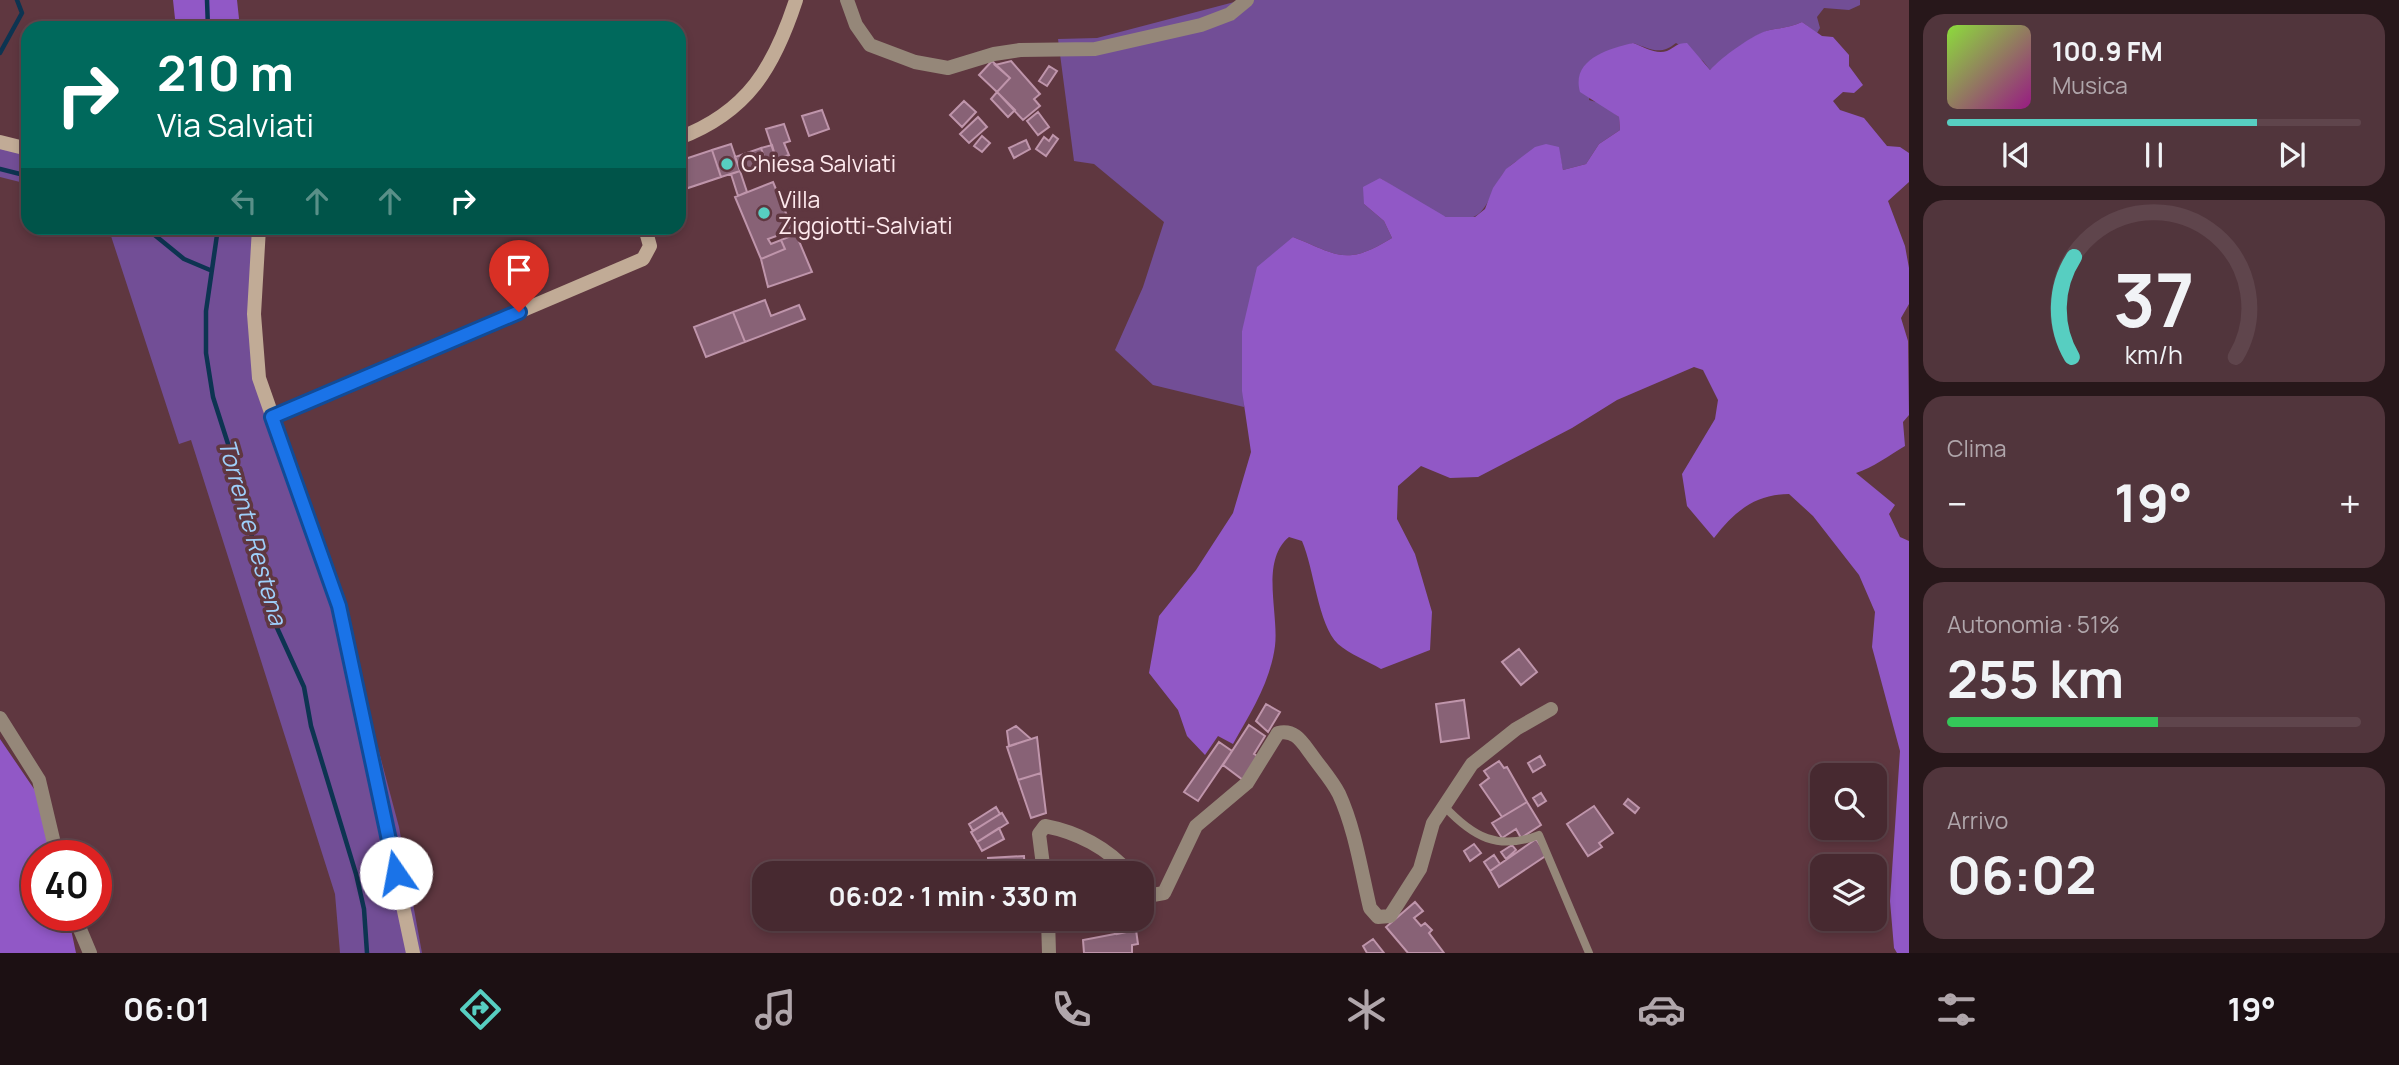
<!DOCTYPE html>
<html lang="it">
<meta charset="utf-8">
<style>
body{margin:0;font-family:Manrope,sans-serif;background:#51353c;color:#f1f3f6;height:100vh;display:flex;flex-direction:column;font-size:26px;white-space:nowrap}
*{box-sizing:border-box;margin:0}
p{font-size:23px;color:#b0a6ab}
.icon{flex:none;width:38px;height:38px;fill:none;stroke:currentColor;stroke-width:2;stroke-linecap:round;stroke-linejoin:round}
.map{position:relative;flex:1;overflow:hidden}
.drawer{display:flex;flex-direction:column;gap:14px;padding:14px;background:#27171a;width:490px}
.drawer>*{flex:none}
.guide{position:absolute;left:21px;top:21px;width:665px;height:214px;border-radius:21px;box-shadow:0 4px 10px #0003,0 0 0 2px #5f454c;background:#00695c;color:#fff;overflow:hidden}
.controls{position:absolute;left:1810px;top:763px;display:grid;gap:14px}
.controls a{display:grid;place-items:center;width:77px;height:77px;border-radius:14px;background:#472930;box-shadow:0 4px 10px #0003,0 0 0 2px #5f454c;font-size:35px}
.speed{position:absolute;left:21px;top:840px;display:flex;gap:14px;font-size:35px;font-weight:700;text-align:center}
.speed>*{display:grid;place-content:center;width:91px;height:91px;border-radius:50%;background:#472930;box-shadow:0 4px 10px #0003,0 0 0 2px #5f454c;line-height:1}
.speed .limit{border:10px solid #d22;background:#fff;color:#111}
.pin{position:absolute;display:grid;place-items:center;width:60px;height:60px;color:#fff;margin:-72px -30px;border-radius:50% 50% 50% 0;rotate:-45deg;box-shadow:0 0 7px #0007}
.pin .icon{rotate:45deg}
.me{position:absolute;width:77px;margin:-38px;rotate:348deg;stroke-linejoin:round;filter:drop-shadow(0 0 5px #0008)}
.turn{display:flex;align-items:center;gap:24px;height:147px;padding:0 21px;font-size:32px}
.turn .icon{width:91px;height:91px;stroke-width:2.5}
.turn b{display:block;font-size:49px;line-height:60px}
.lanes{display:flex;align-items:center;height:66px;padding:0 21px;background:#0003;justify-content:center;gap:35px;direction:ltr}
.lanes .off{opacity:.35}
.big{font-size:52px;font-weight:700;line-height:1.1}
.drawer .tile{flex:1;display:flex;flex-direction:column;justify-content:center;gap:10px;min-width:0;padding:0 24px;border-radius:21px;background:#51353c}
.drawer .dial{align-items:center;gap:0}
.dial svg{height:182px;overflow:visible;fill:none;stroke:#5f454c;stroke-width:7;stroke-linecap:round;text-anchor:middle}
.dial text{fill:#f1f3f6;stroke:none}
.song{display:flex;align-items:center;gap:21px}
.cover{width:84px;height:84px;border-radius:10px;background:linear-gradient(135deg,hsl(90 70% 55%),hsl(310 70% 35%))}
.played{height:7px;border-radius:4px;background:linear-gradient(90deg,#57cec1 75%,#5f454c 75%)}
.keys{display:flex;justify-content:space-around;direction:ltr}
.heat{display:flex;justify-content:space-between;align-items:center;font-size:38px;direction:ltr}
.charge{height:10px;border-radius:5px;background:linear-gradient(90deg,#34c759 51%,#5f454c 0)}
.trip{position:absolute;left:752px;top:861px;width:402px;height:70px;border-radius:21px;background:#472930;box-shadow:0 4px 10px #0003,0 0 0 2px #5f454c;font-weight:700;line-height:70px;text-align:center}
.dock{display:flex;height:112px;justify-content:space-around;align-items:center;background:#1c1013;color:#b0a6ab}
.dock .icon{width:49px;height:49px}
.dock .on{color:#57cec1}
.dock b{font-size:32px;color:#f1f3f6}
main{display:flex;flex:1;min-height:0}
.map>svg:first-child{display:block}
.green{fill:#724e96}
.forest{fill:#9158c6}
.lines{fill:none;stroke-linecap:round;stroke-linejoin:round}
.stream{stroke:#0d3451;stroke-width:4.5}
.building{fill:#886276;stroke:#bf95ab;stroke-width:2}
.lane{stroke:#958779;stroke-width:8}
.street{stroke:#958779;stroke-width:14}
.secondary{stroke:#c1ab96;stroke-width:14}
.route-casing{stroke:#114b97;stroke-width:18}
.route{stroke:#1a73e8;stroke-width:12}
.poi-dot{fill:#57cec1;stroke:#5f3740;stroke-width:2.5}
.labels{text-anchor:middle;stroke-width:7;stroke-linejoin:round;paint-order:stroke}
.poi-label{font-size:23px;fill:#fee9ed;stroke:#5f3740;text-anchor:start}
.water-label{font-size:24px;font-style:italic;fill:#9ecffa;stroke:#5f3740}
</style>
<main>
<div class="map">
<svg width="1909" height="953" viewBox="0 0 1909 953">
<rect width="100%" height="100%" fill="#5f3740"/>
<path class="green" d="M1242,0h618v5l-11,5 -25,-2 -7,9 3,11 -3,5 -15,-11c-11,5 -21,6 -32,8 -14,3 -50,30 -60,40l-7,-9 -27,-18c-16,13 -25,6 -43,0l-34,12 -10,45 11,3 19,14 1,13 -21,14 -13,20 -23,6 -5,-23c-19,4 -38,8 -52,23 -20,23 -16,59 -60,47 -19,-5 -48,-28 -66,-39l-16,26 20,17 8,17c-46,28 -52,18 -99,-1l-51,94 2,76 -91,-22 -38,-35 28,-63 21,-65 -70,-58 -20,-3 -16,-122 39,-1z
M0,140l28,8v36l-28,-7z
M100,228h161l-5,133 88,259 55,207 23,126h-82l-5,-59 -144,-454 -12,4 -68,-208z"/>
<path class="forest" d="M173,0h64l3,28h-64z
M1802,22l20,14 11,1 16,18v11l14,19 -9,8 -11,-1 -10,9 7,9 24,8 23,28 13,1 9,6v29l-21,19 17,45 4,22v36l-8,14 7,23 1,74 -6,7 2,24c-15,9 -33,22 -49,27l39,32 -6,9 11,23 9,4v412h-12l-3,-5 -4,-47 10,-150 -28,-104 3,-35 -16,-37 -46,-59 -24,-22c-35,1 -54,17 -75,44l-27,-32 -5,-32 33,-55 3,-19 -15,-30 -9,-3 -77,33 -45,28 -94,49 -28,1 -29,-12 -23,20 -1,33 18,35 17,58 -2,38 -49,19c-13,-8 -32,-15 -43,-25 -20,-19 -24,-76 -36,-103l-13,-4c-29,24 -10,76 -14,109 -5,37 -24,66 -42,98l-15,-8 -13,19 -18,-19 -9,-26 -29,-37 10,-57 37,-46 37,-57 18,-61 -9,-61v-60l15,-64 36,-30c47,19 53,29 99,1l-8,-17 -20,-17 -1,-17 17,-9 66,39h29l10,-8 8,-21 13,-19 29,-22 11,-3 13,3 4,23 23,-6 13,-20 21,-14 -1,-13 -39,-25c-9,-32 27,-43 53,-49 11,4 23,12 34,8 9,-4 9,-8 20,-8l23,27c11,-12 44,-37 60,-40 11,-2 21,-3 32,-8z
M0,739l45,66 11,51h-19v59h31l8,38h-76z"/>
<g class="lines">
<path class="stream" d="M207,0l1,28
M0,53l22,-40 -5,-13
M0,169l28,7
M146,228l38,31 26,11
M218,228l-12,83v42l7,44 25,78 30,133 36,79 7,39 45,148 8,35 3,44"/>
</g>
<path class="building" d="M992,61l18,17 -13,14 -18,-17z
M1011,61l29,33 -6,5 6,7 -17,14 -26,-28 13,-14 -15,-13z
M1049,66l8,5 -10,15 -8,-5z
M997,92l18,18 -7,7 -17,-18z
M964,101l12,11 -14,15 -12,-12z
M822,110l7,19 -20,7 -7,-20z
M1038,112l11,15 -11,8 -11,-14z
M978,117l9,10 -18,16 -9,-9z
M784,124l6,17 -6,2 5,12 -13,4 -10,-30z
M1053,135l5,4 -12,17 -10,-7 8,-12 5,4z
M982,136l8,7 -8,9 -8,-6z
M1026,140l4,9 -16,9 -5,-10z
M731,144l9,27 -19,6 -9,-27z
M772,145l4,14 -10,4 -5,-15z
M761,148l5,15 -26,8 -5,-14z
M712,150l9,27 -42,14v-30z
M740,171l7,21 -9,4 -7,-22z
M773,182l20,48 -25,9 3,5 10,-4 4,9 -24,10 -26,-62z
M796,234l16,38 -44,15 -7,-28 24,-10 -4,-9z
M765,300l6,16 28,-11 6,14 -60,23 -12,-30z
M733,312l12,30 -39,15 -12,-30z
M1519,649l18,23 -16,13 -19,-23z
M1464,700l5,38 -28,4 -5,-38z
M1266,704l14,8 -12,20 -12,-11z
M1249,725l16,11 -11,18 5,3 -16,23 -20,-15z
M1016,726l15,13 -22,7 -2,-15z
M1037,737l4,36 -23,7 -11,-33z
M1219,742l13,9 -34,50 -14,-9z
M1540,756l5,9 -12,7 -5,-9z
M1499,761l5,7 3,-1 20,35 -25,15 -22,-32 9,-7 -5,-7z
M1041,773l5,40 -15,5 -13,-38z
M1541,793l5,8 -8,5 -5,-8z
M1628,799l11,9 -4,5 -11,-9z
M1527,802l14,23 -20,13 -5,-9 -14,9 -10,-15z
M1594,806l19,27 -14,10 3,4 -14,9 -21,-32z
M996,807l4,7 -27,17 -4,-7z
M1002,813l6,10 -31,19 -6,-10z
M999,828l5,11 -22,12 -5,-9z
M1536,839l11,16 -48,32 -9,-16z
M1474,844l7,9 -11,8 -6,-10z
M1512,845l4,5 -10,9 -5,-7z
M1494,855l6,9 -10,7 -6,-9z
M1024,856l1,17h-36l-1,-15z
M1143,898l8,19 -16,4 1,9 -19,4 -3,-15h29z
M1415,902l8,9 -9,7 7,8 4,-3 7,7 -3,3 15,20h-36l-22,-26z
M993,919h35l1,8 -35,3z
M1136,930l2,14 -6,1v8h-48l-1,-13z
M1373,939l11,14h-17l-4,-7z"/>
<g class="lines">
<path class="lane" d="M1444,806c29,31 54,45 95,29l50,118"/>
<path class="street" d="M847,0l9,25 14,20 45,17 33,6 46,-14 26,-4 75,-1 106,-24 29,-11 17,-14
M0,718l39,62 18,76
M1044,873l-5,-39 6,-8c32,6 63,22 84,47
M1143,891l4,5 17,-3 32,-67 51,-43 31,-50c17,-4 24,9 33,21 9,13 21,26 28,40 16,35 22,76 31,114l8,9 12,-1 30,-47 13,-46 39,-59 44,-35 35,-20
M74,915l16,38
M1048,919l1,34"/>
<path class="secondary" d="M679,138c69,-26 95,-71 117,-138
M0,142l28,7
M259,228l-5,86 5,64 80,228 74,347
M272,417l371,-158 7,-13 -5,-18"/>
</g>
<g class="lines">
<defs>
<path id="route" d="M396,873l-57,-267 -67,-189 247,-105"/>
</defs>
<use href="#route" class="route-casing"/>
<use href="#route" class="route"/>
</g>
<g class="poi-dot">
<circle cx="727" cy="164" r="7"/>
<circle cx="764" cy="213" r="7"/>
</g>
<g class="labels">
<g class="poi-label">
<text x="741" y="172">Chiesa Salviati</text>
<text x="778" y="208">Villa<tspan x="778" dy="26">Ziggiotti-Salviati</tspan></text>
</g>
<g class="water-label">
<text transform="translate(252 532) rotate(74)" y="8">Torrente Restena</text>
</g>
</g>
</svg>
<div class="controls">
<a><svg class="icon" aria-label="search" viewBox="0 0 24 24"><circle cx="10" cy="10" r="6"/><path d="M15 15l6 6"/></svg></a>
<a><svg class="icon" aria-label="layers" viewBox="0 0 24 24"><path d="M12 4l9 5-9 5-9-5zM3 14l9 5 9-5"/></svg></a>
</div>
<div class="speed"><div class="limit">40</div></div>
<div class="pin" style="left:519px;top:312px;background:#d93025"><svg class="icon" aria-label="arrive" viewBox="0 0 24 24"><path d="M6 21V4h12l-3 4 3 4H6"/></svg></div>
<svg class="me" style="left:396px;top:873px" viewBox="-20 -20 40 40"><circle r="19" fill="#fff"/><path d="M0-13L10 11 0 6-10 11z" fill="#1a73e8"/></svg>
<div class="trip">06:02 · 1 min · 330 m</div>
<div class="guide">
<div class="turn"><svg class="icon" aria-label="right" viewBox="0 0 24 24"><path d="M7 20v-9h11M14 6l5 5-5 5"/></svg><div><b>210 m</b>Via Salviati</div></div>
<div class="lanes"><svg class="icon off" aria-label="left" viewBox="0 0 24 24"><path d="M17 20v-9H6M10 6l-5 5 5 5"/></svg><svg class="icon off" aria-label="ahead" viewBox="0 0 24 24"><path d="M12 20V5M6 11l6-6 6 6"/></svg><svg class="icon off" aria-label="ahead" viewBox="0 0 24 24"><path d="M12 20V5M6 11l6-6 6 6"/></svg><svg class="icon" aria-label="right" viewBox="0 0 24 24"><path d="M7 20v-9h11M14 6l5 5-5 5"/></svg></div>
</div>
</div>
<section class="drawer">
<div class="tile">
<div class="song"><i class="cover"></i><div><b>100.9 FM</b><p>Musica</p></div></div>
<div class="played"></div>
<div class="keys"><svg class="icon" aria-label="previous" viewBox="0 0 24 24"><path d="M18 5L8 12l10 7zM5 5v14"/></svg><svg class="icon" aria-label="pause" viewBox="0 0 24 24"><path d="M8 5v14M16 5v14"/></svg><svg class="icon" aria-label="next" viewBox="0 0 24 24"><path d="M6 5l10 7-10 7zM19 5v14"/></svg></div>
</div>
<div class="tile dial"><svg viewBox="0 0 100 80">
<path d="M14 69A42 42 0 1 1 86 69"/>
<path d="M14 69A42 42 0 0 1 15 25" stroke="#57cec1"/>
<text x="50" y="56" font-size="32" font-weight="700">37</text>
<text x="50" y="72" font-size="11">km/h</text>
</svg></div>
<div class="tile"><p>Clima</p>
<div class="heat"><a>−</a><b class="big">19°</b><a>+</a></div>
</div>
<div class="tile"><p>Autonomia · 51%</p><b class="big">255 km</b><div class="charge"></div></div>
<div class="tile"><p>Arrivo</p><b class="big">06:02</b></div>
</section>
</main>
<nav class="dock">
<b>06:01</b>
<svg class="icon on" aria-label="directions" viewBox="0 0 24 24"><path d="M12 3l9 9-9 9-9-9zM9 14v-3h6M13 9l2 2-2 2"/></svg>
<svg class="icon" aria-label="music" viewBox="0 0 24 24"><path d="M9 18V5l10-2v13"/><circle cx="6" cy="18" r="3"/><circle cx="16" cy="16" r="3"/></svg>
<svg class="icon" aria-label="phone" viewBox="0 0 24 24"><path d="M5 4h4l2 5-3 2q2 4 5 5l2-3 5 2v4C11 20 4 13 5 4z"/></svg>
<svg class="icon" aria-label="climate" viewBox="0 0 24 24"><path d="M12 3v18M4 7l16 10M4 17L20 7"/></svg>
<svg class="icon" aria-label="car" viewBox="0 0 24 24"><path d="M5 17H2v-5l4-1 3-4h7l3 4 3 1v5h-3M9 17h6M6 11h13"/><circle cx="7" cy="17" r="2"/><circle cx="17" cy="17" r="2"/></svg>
<svg class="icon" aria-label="filters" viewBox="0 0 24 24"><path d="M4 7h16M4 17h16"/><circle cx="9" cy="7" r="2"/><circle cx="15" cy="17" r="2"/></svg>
<b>19°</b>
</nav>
